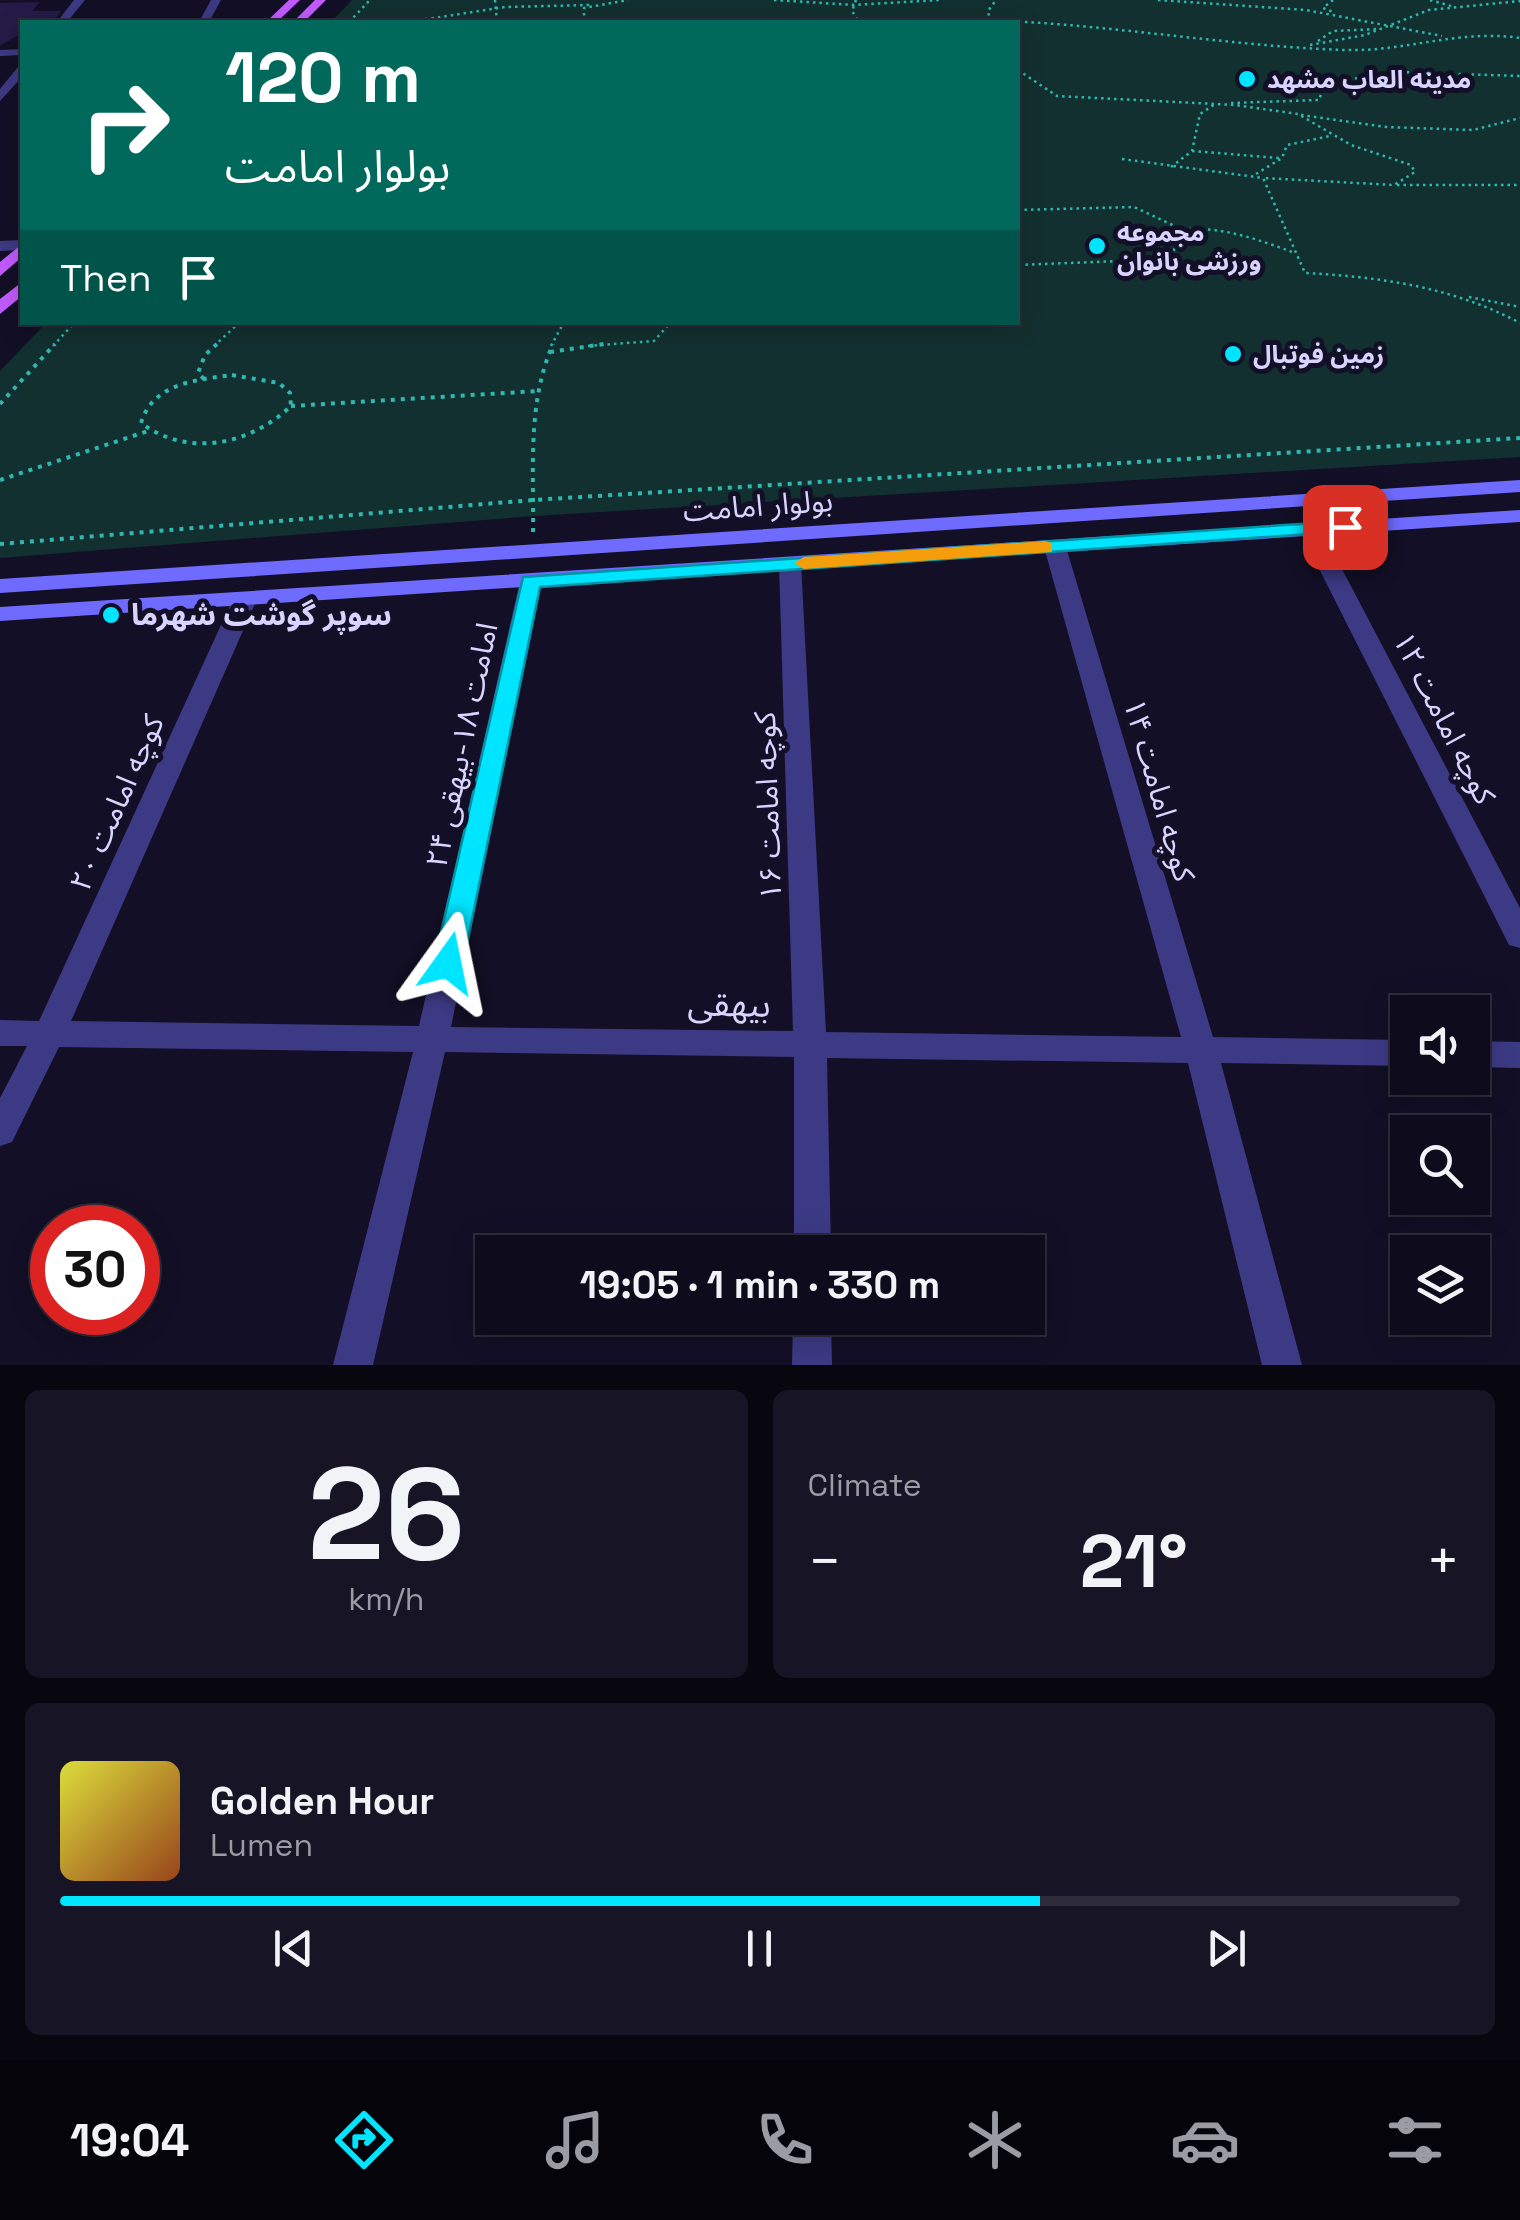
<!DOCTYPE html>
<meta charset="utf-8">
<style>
body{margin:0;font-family:"Space Grotesk","Noto Sans Arabic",sans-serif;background:#171425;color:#f1f3f6;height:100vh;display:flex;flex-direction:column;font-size:38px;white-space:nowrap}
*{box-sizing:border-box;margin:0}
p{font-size:32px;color:#9b9ba3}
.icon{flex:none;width:55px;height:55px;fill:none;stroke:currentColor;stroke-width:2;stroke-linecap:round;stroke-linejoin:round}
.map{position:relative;height:1365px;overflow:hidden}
.drawer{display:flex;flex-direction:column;gap:25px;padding:25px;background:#08060f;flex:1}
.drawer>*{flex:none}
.banner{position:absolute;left:20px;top:20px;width:1000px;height:305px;border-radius:0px;box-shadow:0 5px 25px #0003,0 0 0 2px #2e2b3b;background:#00695c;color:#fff;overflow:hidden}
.tools{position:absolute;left:1390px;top:995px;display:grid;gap:20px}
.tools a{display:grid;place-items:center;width:100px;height:100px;border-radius:0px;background:#0e0b1c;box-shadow:0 5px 25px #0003,0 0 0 2px #2e2b3b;font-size:50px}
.speed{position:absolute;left:30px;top:1205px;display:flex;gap:20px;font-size:50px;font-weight:700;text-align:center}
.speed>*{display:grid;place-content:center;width:130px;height:130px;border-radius:50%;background:#0e0b1c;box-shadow:0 5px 25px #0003,0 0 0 2px #2e2b3b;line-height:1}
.speed .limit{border:15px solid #d22;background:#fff;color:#111}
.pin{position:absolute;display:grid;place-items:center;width:85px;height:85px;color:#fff;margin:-42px;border-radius:20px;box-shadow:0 5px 15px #0006}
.me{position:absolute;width:110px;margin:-55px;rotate:12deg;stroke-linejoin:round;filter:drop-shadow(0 0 8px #0008)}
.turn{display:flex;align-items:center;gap:35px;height:210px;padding:0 40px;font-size:45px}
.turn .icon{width:130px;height:130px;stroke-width:2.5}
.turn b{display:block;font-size:70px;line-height:85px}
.then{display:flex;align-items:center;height:95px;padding:0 40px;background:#0003;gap:20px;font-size:38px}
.big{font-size:75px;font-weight:700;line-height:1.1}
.drawer .card{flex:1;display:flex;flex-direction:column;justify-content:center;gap:15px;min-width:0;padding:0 35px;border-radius:15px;background:#171425}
.drawer .dial{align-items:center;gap:0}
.dial b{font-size:130px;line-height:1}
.song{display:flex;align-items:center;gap:30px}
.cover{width:120px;height:120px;border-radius:15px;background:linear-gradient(135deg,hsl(60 70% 55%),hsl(20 70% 35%))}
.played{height:10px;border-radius:5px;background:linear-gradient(90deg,#00e5ff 70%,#2e2b3b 70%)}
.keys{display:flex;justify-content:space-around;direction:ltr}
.heat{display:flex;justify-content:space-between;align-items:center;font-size:55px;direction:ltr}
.drawer .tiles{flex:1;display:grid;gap:25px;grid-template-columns:1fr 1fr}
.card:last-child{grid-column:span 2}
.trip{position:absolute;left:475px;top:1235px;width:570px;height:100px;border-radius:0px;background:#0e0b1c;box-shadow:0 5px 25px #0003,0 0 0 2px #2e2b3b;font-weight:700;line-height:100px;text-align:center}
.tabs{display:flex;height:160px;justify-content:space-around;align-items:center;background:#06040b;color:#9b9ba3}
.tabs .icon{width:70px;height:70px}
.tabs .current{color:#00e5ff}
.tabs b{font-size:45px;color:#f1f3f6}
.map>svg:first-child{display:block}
.green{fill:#12302f}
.building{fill:#241b47}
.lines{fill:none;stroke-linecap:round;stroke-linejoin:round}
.path-far1{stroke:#2fb8b0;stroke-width:2.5;stroke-dasharray:2.5 4;stroke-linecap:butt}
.path{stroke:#2fb8b0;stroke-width:4;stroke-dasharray:4 6;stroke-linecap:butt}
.minor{fill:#3d3a85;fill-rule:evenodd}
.secondary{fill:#6f6bff;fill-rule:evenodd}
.primary{fill:#c25bff;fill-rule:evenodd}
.route{fill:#00e5ff;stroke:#0095a6;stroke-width:2.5}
.slow{fill:#f59e0b}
.poi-dot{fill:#00e5ff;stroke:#130f26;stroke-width:4}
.labels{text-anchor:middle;stroke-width:10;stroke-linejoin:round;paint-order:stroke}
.far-poi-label{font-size:25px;font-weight:bold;fill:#d9d4ff;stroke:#130f26;text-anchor:start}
.street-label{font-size:30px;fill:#d9d4ff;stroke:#130f26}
.poi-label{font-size:30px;font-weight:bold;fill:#d9d4ff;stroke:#130f26;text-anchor:start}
.near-street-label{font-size:35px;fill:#d9d4ff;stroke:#130f26}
</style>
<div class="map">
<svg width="1520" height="1365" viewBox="0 0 1520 1365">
<rect width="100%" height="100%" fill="#130f26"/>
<path class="green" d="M352,0h1168v457l-986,59 -534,42v-187l46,-48 972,-1v-300h-687z"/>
<path class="building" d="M40,2l-8,9h29l-8,11h-31v11l-22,13v-43z"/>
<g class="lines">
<path class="path-far1" d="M495,0l2,22
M774,0l80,5 86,-5
M856,0l-4,11 7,11
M1158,0l148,10 136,26
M1333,0l-10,8 10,4
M1430,0l21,6
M373,20l55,-1 77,-12 86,-2
M349,22l21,-22
M584,22v-14l44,-8
M895,22c152,-11 299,23 450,28 61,2 112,-21 175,-12
M990,22l-2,-11 8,-11
M1318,41l15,-10 45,-2
M1310,45l55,-10 64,-25 91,-9
M1018,70l39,26 178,9 63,9 53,31 60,20 4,7 -21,13 -131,-7 42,95c76,4 147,14 215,50
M1231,103l88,-3 6,-17 73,-11 122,4
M1301,115l85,12 87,3 47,-12
M1192,151l87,7
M1122,159l141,19
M1171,167l21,-16 8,-37 15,-10
M1256,174l26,-16 5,-13 43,-9
M1397,185h123
M1018,210l116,-3 47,22 -7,21 -26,10 -130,5
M1163,234c43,-14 91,4 132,19
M1469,297l51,10
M796,322l1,5
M53,346l22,-24
M214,346l26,-24
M551,346l13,-24
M588,346l66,-5 17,-19"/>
<path class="path" d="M550,352l54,-8
M232,375l47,8 11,10 1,13c-41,39 -103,52 -150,17 12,-40 55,-43 91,-48z
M204,379l-6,-6 7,-18 12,-11
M0,404l55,-60
M291,406l247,-15
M0,480l148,-49
M533,532c1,-63 -6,-129 20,-188
M0,544l533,-44 987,-62"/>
<path class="minor" d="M74,0h11l-18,22h-10z
M211,0h10l-12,22h-10z
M22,49v6l-22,1v-6z
M18,67h4v10l-22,24v-12z
M22,240v10l-22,1v-10z
M1310,522l11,7 199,379v40l-11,-3 -4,-8 -206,-408z
M1055,540l11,7 147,490 195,3v26l-187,-3 81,302h-40l-74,-302 -361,-5 4,194h-37v-195l-349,-5 -72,313h-40l80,-313 -354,-5 -47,95 -12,4v-48l27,-52h-27v-26l39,1 194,-422 12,-7 12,7 -186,422 348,5 101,-445 11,-7 11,7 -91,446 342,4 -14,-467 11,-7 11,7 25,468 355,5 -137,-490z
M1472,1041l48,1v26l-48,-1z
M793,1318h38l1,47h-40z"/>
<path class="secondary" d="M1520,480v12l-1520,101v-14z
M1520,510v12l-1520,99v-14z"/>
<path class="primary" d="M289,0h11l-23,22h-11z
M315,0h11l-22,22h-11z
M22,244v13l-22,19v-14z
M22,282v14l-22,18v-15z"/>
</g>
<path class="route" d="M1345,521l7,2v8l-812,56 -77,376 -5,7 -10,4 -9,-4 -5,-7 89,-386z"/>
<path class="slow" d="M1045,541l7,2v9l-248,17 -10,-6 10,-6z"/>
<g class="poi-dot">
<circle cx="1247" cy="79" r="10"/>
<circle cx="1097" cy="246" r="10"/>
<circle cx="1233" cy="354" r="10"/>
<circle cx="111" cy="615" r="10"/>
</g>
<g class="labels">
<g class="far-poi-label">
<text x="1267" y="88">مدينه العاب مشهد</text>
<text x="1117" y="241">مجموعه<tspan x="1117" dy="29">ورزشی بانوان</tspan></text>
<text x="1253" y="363">زمین فوتبال</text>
</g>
<g class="street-label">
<text transform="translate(758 506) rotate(-4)" y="10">بولوار امامت</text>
<text transform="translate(1444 718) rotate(63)" y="10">کوچه امامت ۱۲</text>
<text transform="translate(462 745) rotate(-78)" y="10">امامت ۱۸-بیهقی ۲۴</text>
<text transform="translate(1159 790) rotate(74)" y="10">کوچه امامت ۱۴</text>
<text transform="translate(117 803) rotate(-66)" y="10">کوچه امامت ۲۰</text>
<text transform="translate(768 806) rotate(-92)" y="10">کوچه امامت ۱۶</text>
</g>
<g class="poi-label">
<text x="131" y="625">سوپر گوشت شهرما</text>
</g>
<g class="near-street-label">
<text transform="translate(729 1004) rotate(1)" y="12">بیهقی</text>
</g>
</g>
</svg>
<div class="tools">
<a><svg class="icon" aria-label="sound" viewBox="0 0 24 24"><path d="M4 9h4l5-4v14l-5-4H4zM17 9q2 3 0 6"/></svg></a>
<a><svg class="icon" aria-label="search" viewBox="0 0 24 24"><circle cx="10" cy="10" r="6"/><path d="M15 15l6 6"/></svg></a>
<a><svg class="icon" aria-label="layers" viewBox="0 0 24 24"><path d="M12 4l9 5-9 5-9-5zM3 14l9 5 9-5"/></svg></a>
</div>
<div class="speed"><div class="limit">30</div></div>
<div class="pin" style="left:1345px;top:527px;background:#d93025"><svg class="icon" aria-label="arrive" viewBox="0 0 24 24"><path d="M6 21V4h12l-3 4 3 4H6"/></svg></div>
<svg class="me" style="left:448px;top:963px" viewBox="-20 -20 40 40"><path d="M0-17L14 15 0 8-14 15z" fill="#00e5ff" stroke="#fff" stroke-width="4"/></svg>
<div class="trip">19:05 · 1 min · 330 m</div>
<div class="banner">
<div class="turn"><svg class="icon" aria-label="right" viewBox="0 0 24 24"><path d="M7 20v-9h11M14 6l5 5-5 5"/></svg><div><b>120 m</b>بولوار امامت</div></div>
<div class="then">Then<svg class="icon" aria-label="arrive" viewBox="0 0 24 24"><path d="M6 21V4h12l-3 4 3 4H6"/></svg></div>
</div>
</div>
<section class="drawer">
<div class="tiles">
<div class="card dial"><b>26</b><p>km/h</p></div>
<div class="card"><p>Climate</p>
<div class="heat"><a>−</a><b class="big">21°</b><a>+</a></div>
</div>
<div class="card">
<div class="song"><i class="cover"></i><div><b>Golden Hour</b><p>Lumen</p></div></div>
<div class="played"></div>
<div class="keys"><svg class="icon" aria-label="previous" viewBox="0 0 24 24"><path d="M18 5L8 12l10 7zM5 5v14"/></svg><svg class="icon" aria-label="pause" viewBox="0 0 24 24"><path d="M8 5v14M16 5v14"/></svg><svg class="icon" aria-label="next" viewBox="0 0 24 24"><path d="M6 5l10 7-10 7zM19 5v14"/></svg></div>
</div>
</div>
</section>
<nav class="tabs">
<b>19:04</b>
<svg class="icon current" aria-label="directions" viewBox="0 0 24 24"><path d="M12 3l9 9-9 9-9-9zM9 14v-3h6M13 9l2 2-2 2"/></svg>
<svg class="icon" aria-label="music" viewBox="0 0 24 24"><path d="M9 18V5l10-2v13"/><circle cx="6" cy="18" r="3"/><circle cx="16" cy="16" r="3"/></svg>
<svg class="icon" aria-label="phone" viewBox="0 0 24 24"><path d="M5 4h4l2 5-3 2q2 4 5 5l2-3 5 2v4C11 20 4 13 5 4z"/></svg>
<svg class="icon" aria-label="climate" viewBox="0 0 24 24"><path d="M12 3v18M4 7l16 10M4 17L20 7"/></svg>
<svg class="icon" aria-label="car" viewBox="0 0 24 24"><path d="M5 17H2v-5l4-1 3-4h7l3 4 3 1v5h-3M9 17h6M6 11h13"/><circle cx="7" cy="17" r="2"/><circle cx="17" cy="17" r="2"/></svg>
<svg class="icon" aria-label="filters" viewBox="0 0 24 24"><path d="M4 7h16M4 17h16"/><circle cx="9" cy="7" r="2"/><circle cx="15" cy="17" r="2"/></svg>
</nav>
